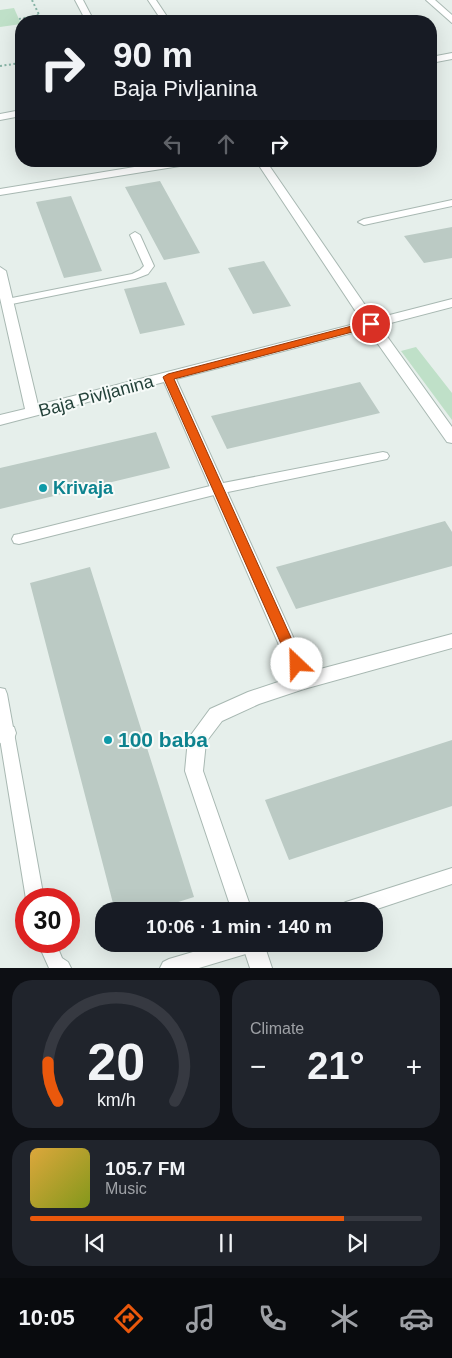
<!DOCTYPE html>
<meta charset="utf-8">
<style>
body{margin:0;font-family:Arial,sans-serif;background:#20242c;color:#f1f3f6;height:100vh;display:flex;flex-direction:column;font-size:19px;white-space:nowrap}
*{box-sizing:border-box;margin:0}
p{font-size:16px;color:#9ea1a6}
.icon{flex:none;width:28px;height:28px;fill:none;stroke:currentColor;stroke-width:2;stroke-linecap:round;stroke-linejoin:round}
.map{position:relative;height:968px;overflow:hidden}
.details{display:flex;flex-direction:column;gap:12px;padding:12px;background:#0d0f14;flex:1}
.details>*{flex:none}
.guide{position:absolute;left:15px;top:15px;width:422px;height:152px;border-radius:20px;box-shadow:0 5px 20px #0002;background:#171b24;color:#f1f3f6;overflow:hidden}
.speed{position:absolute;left:15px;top:888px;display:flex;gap:10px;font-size:25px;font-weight:700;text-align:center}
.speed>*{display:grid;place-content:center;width:65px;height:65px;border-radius:50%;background:#171b24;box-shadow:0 5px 20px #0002;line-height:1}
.speed .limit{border:8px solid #d22;background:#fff;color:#111}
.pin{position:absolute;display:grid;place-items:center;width:42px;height:42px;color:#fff;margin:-21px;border:2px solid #fff;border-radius:50%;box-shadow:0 1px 5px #0007}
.me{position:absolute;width:55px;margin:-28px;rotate:336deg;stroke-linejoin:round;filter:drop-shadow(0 0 4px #0008)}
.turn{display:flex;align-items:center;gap:18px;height:105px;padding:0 15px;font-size:22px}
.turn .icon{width:65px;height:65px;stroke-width:2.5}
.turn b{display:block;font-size:35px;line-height:42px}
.lanes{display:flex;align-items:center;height:48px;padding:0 15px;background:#0003;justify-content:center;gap:25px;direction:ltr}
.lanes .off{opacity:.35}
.big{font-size:38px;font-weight:700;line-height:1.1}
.details .card{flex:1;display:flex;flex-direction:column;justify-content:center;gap:8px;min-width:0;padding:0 18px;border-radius:20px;background:#20242c}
.details .dial{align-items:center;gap:0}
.dial svg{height:130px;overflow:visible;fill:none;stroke:#363941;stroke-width:7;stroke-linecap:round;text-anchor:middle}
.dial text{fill:#f1f3f6;stroke:none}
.song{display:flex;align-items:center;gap:15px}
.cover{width:60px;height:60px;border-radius:8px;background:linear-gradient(135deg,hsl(40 70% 55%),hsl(70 70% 35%))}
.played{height:5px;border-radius:2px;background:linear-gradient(90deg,#ea580c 80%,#363941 80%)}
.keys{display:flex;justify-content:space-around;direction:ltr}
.heat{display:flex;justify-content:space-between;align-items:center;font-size:28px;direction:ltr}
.details .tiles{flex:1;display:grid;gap:12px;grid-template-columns:1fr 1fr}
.card:last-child{grid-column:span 2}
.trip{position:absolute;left:95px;top:902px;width:288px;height:50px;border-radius:20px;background:#171b24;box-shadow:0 5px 20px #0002;font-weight:700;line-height:50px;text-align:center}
.tabs{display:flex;height:80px;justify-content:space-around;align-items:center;background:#090b0e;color:#9ea1a6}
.tabs .icon{width:35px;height:35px}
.tabs .selected{color:#ea580c}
.tabs b{font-size:22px;color:#f1f3f6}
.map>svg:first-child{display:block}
.green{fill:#bfe0c8}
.building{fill:#bbcac4}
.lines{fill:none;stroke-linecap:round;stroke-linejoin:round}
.service-casing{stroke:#a8b8b2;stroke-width:2}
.pedestrian-casing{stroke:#a8b8b2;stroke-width:2}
.minor-casing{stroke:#a8b8b2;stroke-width:2}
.tertiary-casing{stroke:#a8b8b2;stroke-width:2}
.path{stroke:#86b3a5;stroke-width:2;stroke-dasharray:2 2.5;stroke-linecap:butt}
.service{fill:#fff;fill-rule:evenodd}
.pedestrian{fill:#fff;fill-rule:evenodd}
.minor{fill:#fff;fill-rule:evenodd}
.tertiary{fill:#fff;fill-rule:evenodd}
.route{fill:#ea580c;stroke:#983908}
.culture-dot{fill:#0f9aa8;stroke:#f7fbf9;stroke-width:2}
.labels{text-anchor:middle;stroke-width:4;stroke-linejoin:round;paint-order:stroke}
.street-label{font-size:18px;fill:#24423a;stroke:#f7fbf9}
.culture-label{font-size:18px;font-weight:bold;fill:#0d838f;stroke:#f7fbf9;text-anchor:start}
.near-culture-label{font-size:21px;font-weight:bold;fill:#0d838f;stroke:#f7fbf9;text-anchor:start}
</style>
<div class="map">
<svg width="452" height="968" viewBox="0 0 452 968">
<rect width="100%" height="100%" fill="#e6efeb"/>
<path class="green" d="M14,8l7,16 -21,3v-17z
M416,347l36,46v27l-51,-69z"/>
<path class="building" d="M160,181l40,72 -36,7 -39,-73z
M71,196l31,75 -38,7 -28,-76z
M452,227v31l-28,5 -20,-27z
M264,261l27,45 -38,8 -25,-46z
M166,282l19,43 -45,9 -16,-45z
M360,382l20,31 -153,36 -16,-33z
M156,432l14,36 -170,41v-41z
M445,521l7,11v34l-156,43 -20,-42z
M90,567l104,330 -44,14h-35l-85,-328z
M452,740v66l-163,54 -24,-60z"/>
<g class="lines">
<defs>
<path id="service" d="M135,232l5,3 14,31 -6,8 -13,5 -128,26 -5,-3 5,-3 125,-25 8,-4 4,-4 -14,-31z
M383,452l4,1 2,3 -2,3 -169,35 -199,50 -5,-1 -2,-4 2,-4 5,-1 199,-50z
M0,688l5,1 2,5 37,205h-18l-26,-160z
M452,868v16l-81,27h-34l3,-6 6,-3z
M37,941h18l7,17 6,4 3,6h-22z
M220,944h38l-3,6 -6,3 -50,15h-39l3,-6 6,-3z"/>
<path id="pedestrian" d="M148,0h8l14,21h-8z
M256,161h10l110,160 76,106v16l-5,-1 -81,-115z"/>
<path id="minor" d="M75,0h8l11,21h-8z
M452,53v6l-21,4v-6z
M21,110v6l-21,4v-6z
M171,161l20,1 -5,3 -186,30v-6z
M452,200v6l-88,19 -6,-3 6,-3z
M0,267l6,4 32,134 414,-106v8l-276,72 133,293 143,-38v14l-148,41 -45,15 -37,17 -16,21 -3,29 49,140h-20l-47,-140 3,-32 22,-30 38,-17 45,-15 -129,-295 -164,43v-10l25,-6 -25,-111z
M7,725l7,2 2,6 -2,6 -14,4v-16z
M242,944h22l8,24h-22z"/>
<path id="tertiary" d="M426,0h9l17,15v8z"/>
</defs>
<use href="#service" class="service-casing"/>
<use href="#pedestrian" class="pedestrian-casing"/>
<use href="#minor" class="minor-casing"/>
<use href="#tertiary" class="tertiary-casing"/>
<path class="path" d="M32,0l10,21
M19,19l20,-4
M113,21l29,-4
M0,66l21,-3"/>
<use href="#service" class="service"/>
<use href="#pedestrian" class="pedestrian"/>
<use href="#minor" class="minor"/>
<use href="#tertiary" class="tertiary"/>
</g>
<path class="route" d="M371,321l4,1v4l-201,53 129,285 -2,4 -4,2 -5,-2 -2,-4 -127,-287 5,-3z"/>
<g class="culture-dot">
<circle cx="43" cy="488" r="5"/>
<circle cx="108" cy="740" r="5"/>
</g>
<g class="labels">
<g class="street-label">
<text transform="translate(96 396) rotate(-15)" y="6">Baja Pivljanina</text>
</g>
<g class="culture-label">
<text x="53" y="494">Krivaja</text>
</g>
<g class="near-culture-label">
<text x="118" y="747">100 baba</text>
</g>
</g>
</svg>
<div class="speed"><div class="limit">30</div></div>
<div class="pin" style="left:371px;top:324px;background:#d93025"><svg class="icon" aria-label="arrive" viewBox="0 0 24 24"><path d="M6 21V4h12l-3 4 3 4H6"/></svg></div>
<svg class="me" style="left:297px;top:664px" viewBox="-20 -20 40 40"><circle r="19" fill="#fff"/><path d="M0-13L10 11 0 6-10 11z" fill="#ea580c"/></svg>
<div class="trip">10:06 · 1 min · 140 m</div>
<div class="guide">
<div class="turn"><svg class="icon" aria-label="right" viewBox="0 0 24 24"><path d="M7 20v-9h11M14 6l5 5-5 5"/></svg><div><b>90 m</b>Baja Pivljanina</div></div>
<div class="lanes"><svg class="icon off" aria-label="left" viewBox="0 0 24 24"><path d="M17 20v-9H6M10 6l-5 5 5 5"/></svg><svg class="icon off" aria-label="ahead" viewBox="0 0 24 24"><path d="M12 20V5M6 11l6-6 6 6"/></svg><svg class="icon" aria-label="right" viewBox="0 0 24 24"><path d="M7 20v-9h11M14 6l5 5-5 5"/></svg></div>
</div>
</div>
<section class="details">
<div class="tiles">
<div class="card dial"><svg viewBox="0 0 100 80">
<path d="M14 69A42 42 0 1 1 86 69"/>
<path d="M14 69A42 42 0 0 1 8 45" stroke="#ea580c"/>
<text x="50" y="56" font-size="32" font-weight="700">20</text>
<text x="50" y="72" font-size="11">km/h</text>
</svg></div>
<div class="card"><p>Climate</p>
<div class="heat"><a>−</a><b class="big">21°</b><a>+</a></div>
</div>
<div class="card">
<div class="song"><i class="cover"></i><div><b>105.7 FM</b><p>Music</p></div></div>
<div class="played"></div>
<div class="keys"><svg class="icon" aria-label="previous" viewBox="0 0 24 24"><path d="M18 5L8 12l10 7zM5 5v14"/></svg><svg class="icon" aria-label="pause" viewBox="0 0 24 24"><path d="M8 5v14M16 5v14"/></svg><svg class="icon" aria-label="next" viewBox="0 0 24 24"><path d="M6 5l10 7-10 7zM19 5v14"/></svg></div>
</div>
</div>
</section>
<nav class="tabs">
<b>10:05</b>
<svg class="icon selected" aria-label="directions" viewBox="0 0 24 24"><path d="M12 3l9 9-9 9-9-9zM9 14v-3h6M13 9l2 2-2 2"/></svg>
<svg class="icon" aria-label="music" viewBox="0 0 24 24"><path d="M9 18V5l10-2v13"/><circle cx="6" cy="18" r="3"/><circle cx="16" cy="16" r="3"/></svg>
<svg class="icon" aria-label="phone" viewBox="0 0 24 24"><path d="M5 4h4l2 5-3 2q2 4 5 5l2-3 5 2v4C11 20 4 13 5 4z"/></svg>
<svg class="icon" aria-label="climate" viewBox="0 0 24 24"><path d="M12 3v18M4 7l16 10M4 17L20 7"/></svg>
<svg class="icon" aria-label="car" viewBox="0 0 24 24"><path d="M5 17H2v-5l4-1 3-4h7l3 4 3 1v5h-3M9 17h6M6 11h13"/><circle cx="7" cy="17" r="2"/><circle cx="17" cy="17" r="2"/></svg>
</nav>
